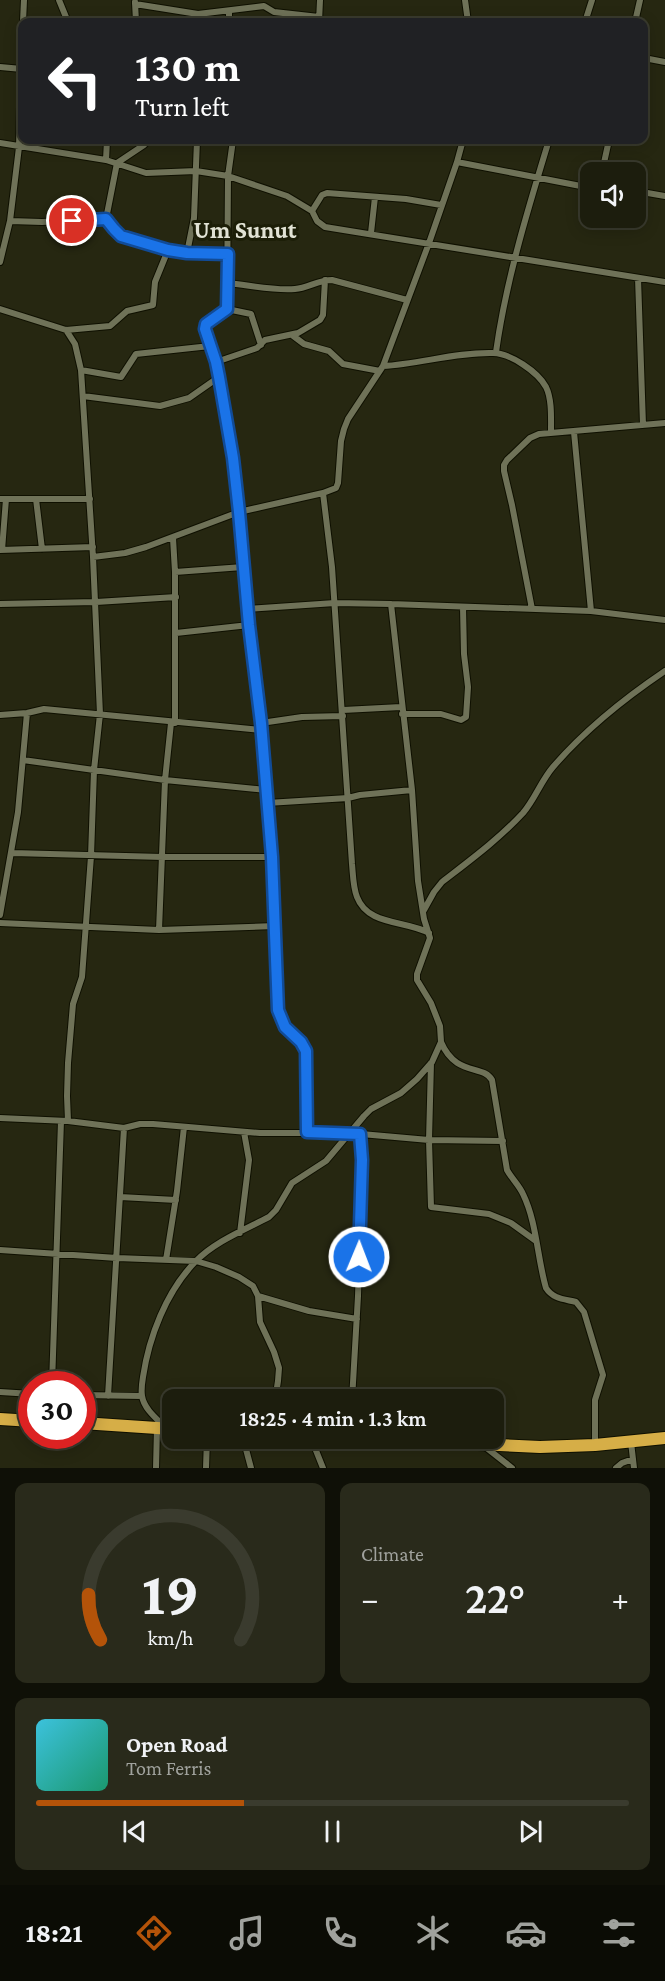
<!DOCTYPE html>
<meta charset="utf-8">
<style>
body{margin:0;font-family:"Crimson Pro",serif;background:#292a1b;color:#f1f3f6;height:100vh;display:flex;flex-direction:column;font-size:22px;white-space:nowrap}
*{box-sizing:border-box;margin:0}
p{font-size:20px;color:#a0a29d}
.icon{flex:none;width:33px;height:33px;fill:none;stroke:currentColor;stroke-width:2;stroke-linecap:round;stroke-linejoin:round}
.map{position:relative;height:1468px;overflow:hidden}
.panel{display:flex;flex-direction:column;gap:15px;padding:15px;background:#0f1007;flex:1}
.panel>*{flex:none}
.banner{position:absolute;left:18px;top:18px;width:630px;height:126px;border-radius:12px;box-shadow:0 3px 15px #0003,0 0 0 2px #3a3b2e;background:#202124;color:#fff;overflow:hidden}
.fabs{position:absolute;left:580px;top:162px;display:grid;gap:12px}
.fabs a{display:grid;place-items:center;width:66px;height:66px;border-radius:12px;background:#1c1d0d;box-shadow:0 3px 15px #0003,0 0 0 2px #3a3b2e;font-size:30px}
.speed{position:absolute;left:18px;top:1371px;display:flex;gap:12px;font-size:30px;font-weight:700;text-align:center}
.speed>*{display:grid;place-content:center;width:78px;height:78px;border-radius:50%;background:#1c1d0d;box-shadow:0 3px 15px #0003,0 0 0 2px #3a3b2e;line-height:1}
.speed .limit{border:9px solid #d22;background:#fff;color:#111}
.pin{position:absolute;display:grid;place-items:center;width:51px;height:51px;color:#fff;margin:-26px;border:3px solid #fff;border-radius:50%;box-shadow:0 2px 6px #0007}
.me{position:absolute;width:66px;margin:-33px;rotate:1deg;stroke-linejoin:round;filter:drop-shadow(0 0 4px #0008)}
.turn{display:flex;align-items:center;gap:21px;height:126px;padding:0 18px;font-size:27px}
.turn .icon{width:78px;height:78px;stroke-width:2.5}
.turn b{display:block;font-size:42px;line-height:51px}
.big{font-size:45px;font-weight:600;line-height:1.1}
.panel .tile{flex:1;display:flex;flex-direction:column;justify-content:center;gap:9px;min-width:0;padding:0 21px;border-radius:12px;background:#292a1b}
.panel .dial{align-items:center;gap:0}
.dial svg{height:156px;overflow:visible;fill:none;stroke:#3a3b2e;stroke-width:7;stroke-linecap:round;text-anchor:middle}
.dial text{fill:#f1f3f6;stroke:none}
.song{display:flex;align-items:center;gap:18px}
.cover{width:72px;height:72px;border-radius:9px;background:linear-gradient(135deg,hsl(190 70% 55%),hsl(160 70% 35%))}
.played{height:6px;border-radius:3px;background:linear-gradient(90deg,#b45309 35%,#3a3b2e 35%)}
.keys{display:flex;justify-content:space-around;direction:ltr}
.heat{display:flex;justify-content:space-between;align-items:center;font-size:33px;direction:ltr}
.panel .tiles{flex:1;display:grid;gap:15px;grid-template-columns:1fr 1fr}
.tile:last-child{grid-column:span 2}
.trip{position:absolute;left:162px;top:1389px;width:342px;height:60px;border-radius:12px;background:#1c1d0d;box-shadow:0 3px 15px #0003,0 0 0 2px #3a3b2e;font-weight:600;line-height:60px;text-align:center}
.dock{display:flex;height:96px;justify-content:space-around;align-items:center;background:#0b0c05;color:#a0a29d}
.dock .icon{width:42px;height:42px}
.dock .current{color:#b45309}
.dock b{font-size:27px;color:#f1f3f6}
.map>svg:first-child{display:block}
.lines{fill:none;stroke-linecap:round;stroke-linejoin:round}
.street-casing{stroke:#0f1000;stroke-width:8}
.highway-casing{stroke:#0f1000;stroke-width:14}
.street{stroke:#6f7258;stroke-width:6}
.highway{stroke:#d6ae47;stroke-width:12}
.route-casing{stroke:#114b97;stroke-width:15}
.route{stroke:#1a73e8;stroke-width:10}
.labels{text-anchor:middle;stroke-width:6;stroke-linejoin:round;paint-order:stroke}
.quarter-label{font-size:24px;font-weight:bold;fill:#e1e2d4;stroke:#1c1e07}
</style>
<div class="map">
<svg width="665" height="1468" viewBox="0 0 665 1468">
<rect width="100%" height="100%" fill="#262711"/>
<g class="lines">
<defs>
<path id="street" d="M59,0l9,22
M465,0l3,22
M135,2l1,20
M135,4l63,10 66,-8 10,6 45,5
M229,12v10
M23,22l1,-22
M319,22l1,-22
M585,22l7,-22
M635,22l5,-22
M644,58l21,4
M0,67l22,2
M148,141l32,-1
M0,143l106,17 40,13 50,-2 32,5 59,20 25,15 5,10 8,6 340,55
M106,160l1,-20
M457,162l134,26
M602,172l7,-32
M636,191l29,5
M312,211l10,-16 5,-2 79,6 35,6
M10,221l32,1 64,-3
M371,233l4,-36
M168,250l19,3 41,1
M187,253l7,-35 3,-78
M0,262l10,-41 9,-74 3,-120
M638,278l5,147
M227,283c22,2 46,8 68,6 13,-1 23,-9 37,-9l75,20
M0,309l66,21 44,-4 17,-15 26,-6 2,-23 13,-32c-24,-7 -47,-9 -62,-31l11,-56 27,-18 5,-5
M227,309l1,-133 5,-36
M66,330l9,14 6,26 12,187 7,157 -6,56 -3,86 -9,121 -9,27 -5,59 -1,33 1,25
M292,335l12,9 25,7 14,13 37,7
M261,345l-10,-31 -24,-5 -22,17 11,36 17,96 6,54 10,113 12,98 11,134 6,153 7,17 16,15 5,9 1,82
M496,352c10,-72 32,-143 53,-212
M216,362l41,-14 8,-8 33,-7 22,-13 3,-5 2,-35
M383,366c37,-2 73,-14 110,-13 17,0 45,19 53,34 6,12 5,31 5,45
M81,370l40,7 15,-23 74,-8
M83,396l77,10 29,-8 30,-21
M574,432l17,179
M323,493l9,74 20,297c1,10 1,23 5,33 11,29 48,23 72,36
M0,499h90
M36,499l6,50
M173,538l2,34v151
M0,550l93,-3
M2,550l4,-51
M93,557l32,-4 21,-6 93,-35 84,-19 13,-5 2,-5 3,-42 3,-12 4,-10 35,-53 46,-123 28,-81 6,-22
M175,572l68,-5
M0,604l96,-2 80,-5
M248,609l87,-6 56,1 200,7 74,9
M532,609l-20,-104 -8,-34v-6l3,-5 23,-22 9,-4 126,-11
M176,633l73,-8
M343,710l58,-3
M402,714h39l20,6 5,-3 2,-30 -4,-33 -1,-47
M0,715l27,-2 17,-4 217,21
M261,723l41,-6 41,-1
M23,760l142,20 101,10
M267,803l81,-5 12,-3 52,-5
M12,853l151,4h109
M424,910l10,-18 8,-10c27,-21 57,-43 81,-69 12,-14 18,-32 30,-46 32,-37 72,-69 112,-96
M0,915l18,-103 9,-99
M0,923l159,7 116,-4
M159,930l6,-150 6,-57
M441,1042c15,35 42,22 51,38l15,90c5,9 12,15 16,24 14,29 14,63 23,94 7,11 18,11 30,14l8,10 19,63 -8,25v45
M431,1063l-2,77 2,67 58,7 22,9 25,18
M0,1118l68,3 56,7 16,-4h13l107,9h90l79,7 74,1
M120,1197l56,3
M240,1233l9,-73 -5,-28
M0,1250l117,8 79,3 20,6 23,10 14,9 5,10 2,26 14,30 5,16 -1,13 -3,19
M166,1260l11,-69 7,-64
M258,1296l51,15 48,8
M52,1384l9,-263
M0,1392l32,2
M82,1395l60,1
M108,1396l16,-268
M352,1400l6,-104 4,-136 -2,-26
M166,1428c-9,-9 -22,-19 -24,-32 -1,-6 0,-13 1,-19 6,-40 23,-85 52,-115 19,-20 49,-32 74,-45l7,-7 16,-27 34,-22 38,-45 7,-7 30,-16 16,-14 15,-17 9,-20 -1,-16 -9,-23 -14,-23v-6l13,-36 -6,-19 -6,-38 -6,-91 -21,-186
M243,1438l8,30
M311,1438l12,30
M631,1442l3,26
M484,1446l28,22
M156,1468l1,-40
M206,1468l1,-30
M616,1468l6,-5 11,-4"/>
<path id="highway" d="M0,1419l32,2
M82,1423l90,6
M348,1438l192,9 55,-2 70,-7"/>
</defs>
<use href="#street" class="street-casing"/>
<use href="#highway" class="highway-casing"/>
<use href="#street" class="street"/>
<use href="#highway" class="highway"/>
</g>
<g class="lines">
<defs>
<path id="route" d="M72,221l34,-2 8,10 7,7 47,14 19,3 41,1 -1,55 -21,15 -1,5 11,33 3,15 14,81 6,54 10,113 12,98 11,134 6,153 7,17 16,15 5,9 1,81 53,2 2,26 -3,97"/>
</defs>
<use href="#route" class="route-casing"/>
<use href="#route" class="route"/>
</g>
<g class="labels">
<g class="quarter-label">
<text x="245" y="238">Um Sunut</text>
</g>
</g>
</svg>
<div class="fabs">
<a><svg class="icon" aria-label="sound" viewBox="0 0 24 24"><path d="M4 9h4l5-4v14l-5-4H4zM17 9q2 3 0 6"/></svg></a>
</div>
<div class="speed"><div class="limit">30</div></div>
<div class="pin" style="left:72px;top:221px;background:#d93025"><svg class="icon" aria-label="arrive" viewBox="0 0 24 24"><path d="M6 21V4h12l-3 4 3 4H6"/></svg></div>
<svg class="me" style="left:359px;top:1257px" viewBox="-20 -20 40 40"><circle r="17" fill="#1a73e8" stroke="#fff" stroke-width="3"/><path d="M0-11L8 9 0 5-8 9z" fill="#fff"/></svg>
<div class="trip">18:25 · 4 min · 1.3 km</div>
<div class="banner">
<div class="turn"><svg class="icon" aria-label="left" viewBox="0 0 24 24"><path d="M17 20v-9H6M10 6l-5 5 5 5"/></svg><div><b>130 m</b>Turn left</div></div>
</div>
</div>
<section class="panel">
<div class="tiles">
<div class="tile dial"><svg viewBox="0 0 100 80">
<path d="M14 69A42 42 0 1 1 86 69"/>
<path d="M14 69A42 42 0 0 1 8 46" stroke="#b45309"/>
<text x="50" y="56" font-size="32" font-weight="700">19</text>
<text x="50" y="72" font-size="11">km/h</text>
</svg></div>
<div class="tile"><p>Climate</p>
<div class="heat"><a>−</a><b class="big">22°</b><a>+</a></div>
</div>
<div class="tile">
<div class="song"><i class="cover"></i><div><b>Open Road</b><p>Tom Ferris</p></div></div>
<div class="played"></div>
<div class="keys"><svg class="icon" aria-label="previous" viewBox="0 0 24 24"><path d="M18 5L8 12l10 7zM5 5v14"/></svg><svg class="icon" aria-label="pause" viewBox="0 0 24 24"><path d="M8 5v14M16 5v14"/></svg><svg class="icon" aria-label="next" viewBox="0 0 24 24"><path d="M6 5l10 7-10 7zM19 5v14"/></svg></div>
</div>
</div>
</section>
<nav class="dock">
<b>18:21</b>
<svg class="icon current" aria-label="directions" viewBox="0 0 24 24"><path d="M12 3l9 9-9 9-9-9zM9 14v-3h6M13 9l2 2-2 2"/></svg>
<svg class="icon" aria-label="music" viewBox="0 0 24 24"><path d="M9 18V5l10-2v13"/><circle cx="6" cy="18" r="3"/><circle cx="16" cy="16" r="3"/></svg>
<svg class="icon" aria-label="phone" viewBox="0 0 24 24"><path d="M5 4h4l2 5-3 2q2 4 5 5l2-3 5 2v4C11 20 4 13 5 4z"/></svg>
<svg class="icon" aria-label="climate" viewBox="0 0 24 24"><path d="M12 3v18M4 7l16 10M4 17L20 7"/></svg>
<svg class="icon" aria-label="car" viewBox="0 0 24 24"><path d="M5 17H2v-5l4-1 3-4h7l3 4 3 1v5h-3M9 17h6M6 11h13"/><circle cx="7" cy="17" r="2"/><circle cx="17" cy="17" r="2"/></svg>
<svg class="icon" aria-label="filters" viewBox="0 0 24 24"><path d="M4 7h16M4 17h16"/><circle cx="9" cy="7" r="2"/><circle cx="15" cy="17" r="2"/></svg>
</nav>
